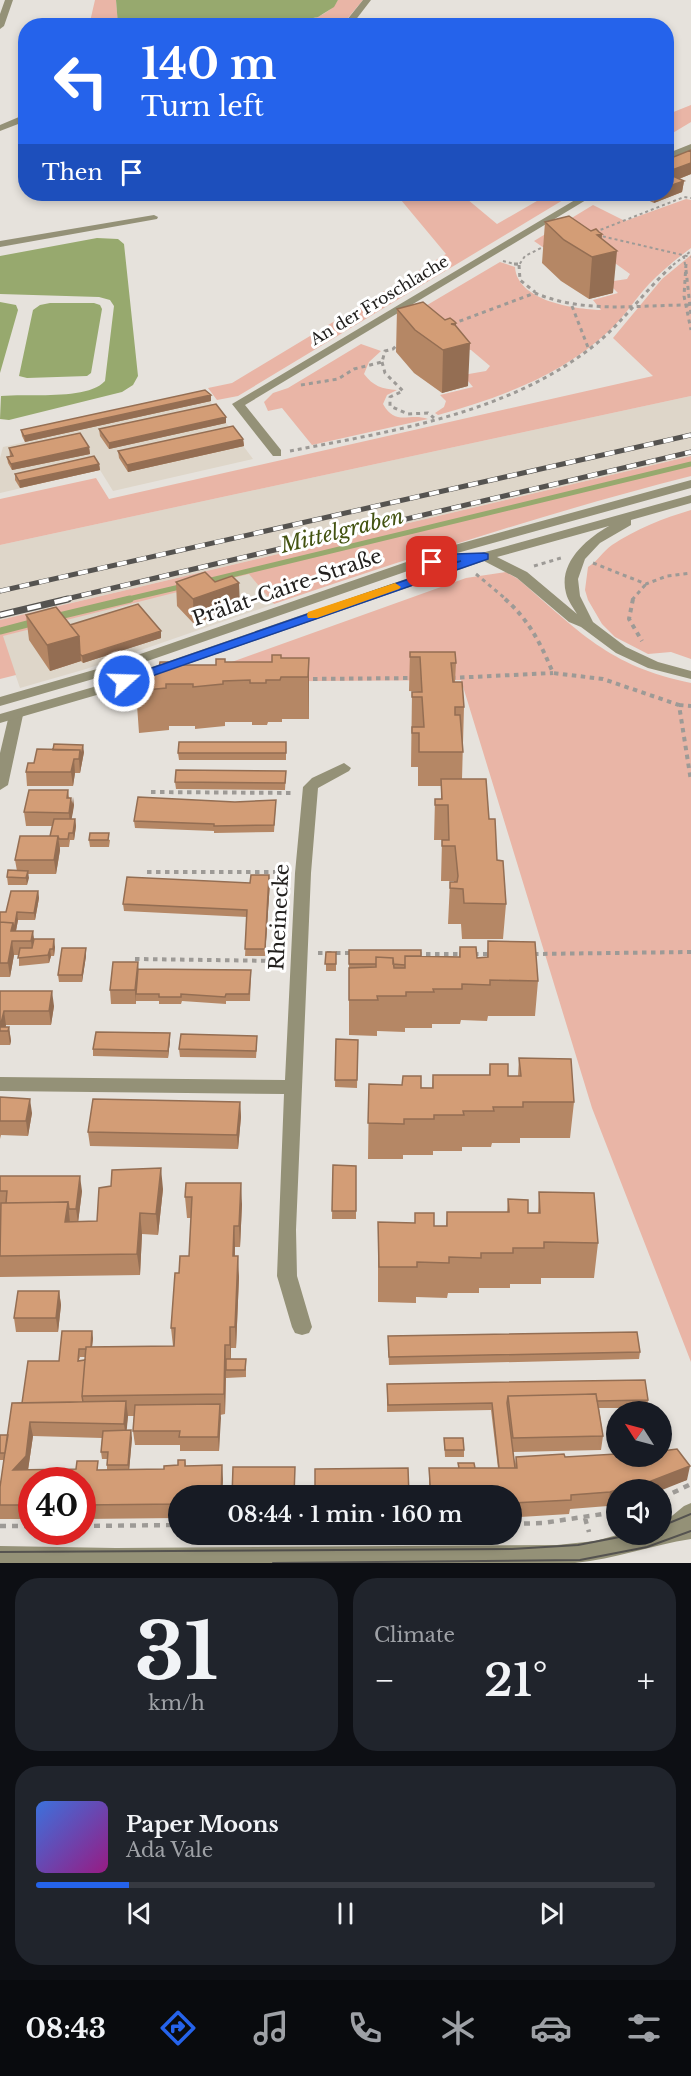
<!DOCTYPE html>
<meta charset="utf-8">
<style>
body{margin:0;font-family:"Libre Baskerville",serif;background:#20242c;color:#f1f3f6;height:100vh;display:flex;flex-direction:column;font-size:22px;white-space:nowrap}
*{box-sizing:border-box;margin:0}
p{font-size:20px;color:#9ea1a6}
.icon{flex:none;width:33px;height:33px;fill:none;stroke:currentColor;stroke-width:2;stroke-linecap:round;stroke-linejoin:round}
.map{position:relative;height:1563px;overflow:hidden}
.side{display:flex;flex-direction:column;gap:15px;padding:15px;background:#0d0f14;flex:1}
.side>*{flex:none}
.banner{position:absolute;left:18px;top:18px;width:656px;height:183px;border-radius:24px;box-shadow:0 3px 9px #0003;background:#2563eb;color:#fff;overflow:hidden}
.needle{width:39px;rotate:306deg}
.buttons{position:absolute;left:606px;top:1401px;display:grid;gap:12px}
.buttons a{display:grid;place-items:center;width:66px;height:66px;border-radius:50%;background:#171b24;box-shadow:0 3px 9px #0003;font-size:30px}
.speed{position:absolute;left:18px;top:1467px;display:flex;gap:12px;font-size:30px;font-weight:700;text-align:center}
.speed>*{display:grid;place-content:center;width:78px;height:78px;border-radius:50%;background:#171b24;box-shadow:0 3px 9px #0003;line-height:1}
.speed .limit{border:9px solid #d22;background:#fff;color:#111}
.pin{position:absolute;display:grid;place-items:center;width:51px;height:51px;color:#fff;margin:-26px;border-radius:12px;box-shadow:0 3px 9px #0006}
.me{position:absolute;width:66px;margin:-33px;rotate:70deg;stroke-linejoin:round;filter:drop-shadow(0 0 4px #0008)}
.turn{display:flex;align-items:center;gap:21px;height:126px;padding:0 24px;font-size:27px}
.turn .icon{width:78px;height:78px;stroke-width:2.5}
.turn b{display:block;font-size:42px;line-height:51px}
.then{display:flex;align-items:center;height:57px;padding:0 24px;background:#0003;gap:12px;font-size:22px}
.big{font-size:45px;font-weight:600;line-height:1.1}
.side .tile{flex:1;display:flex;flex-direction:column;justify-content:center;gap:9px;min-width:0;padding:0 21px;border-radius:24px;background:#20242c}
.side .dial{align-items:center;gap:0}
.dial b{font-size:78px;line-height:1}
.song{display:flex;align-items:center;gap:18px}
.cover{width:72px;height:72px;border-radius:9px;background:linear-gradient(135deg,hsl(220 70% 55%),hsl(310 70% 35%))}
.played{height:6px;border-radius:3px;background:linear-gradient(90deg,#2563eb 15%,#363941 15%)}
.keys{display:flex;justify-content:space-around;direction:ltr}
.heat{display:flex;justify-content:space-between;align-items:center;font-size:33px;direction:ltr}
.side .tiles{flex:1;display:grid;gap:15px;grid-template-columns:1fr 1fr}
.tile:last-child{grid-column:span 2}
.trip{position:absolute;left:168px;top:1485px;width:354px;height:60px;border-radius:30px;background:#171b24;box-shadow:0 3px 9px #0003;font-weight:600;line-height:60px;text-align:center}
.dock{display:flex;height:96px;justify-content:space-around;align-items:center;background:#090b0e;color:#9ea1a6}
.dock .icon{width:42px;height:42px}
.dock .current{color:#2563eb}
.dock b{font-size:27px;color:#f1f3f6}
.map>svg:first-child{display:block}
.built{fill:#ded6c9}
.green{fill:#e9b5a6}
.water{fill:#97a96e}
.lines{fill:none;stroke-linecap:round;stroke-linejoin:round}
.stream-far1{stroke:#97a96e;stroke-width:5}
.stream{stroke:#97a96e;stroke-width:7}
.path-far3{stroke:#9d9a96;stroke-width:2;stroke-dasharray:3 3;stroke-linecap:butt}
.path-far2{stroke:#9d9a96;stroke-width:3;stroke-dasharray:4 4;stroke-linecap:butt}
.path-far1{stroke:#9d9a96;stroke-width:4;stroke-dasharray:4.5 4.5;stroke-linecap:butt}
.path{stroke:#9d9a96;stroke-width:4.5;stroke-dasharray:6 6;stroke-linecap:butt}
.service{fill:#949177;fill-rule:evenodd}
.minor{fill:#949177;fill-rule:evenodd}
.tertiary{fill:#949177;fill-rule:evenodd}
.tram{stroke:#555350;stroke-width:2}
.rail-far1-casing{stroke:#555350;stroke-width:5}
.rail-casing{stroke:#555350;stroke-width:7}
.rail-far1{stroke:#fff;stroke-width:4;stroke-dasharray:10;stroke-linecap:butt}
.rail{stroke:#fff;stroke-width:4.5;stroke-dasharray:14;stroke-linecap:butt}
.wall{fill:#b58765;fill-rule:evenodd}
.shaded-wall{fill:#946e53}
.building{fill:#d39d76;stroke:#946e53;stroke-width:1.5}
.route{fill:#2563eb;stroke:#184099;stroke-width:1.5}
.slow{fill:#f59e0b}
.labels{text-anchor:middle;stroke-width:6;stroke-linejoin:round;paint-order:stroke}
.far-street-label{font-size:16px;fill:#22201e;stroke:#fff}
.street-label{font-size:20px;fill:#22201e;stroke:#fff}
.water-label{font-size:21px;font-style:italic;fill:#435311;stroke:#fff}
</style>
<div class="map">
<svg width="691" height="1563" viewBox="0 0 691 1563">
<rect width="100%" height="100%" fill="#e6e2dc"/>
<path class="built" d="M206,396l47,63 -140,32 -13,-21 -100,23v-35l3,-11 22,-5 -3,-6z
M691,396v60l-691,164v-75z
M249,573l25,31 -188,65 -66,19 -18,-52z"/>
<path class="green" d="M95,0h21l2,25 -29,1z
M338,0h25l-21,25 -62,1c21,-5 46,-6 58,-26z
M691,105v17l-25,15v-22z
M396,194h65l36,30 52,-30h24l-335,202 -21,4 -9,-12 24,-5 214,-129z
M686,199l5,1v48c-15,11 -29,23 -42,36 -14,15 -24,32 -39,46 -49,46 -109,67 -172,85l-3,-2 9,-6 2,-6 -6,-6 33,-8 -10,-12 23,-4 4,-5 -19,-16 -9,-1 -45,-38 83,-49 15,5c2,34 59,42 86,43l-8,-10 25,-7 -11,-11 20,-3 3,-5 -18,-13 -68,-13 -10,-7 59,-36 32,16z
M691,255v141l-691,149v-46l96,-21 13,21 544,-123 -40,-38 49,-59z
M361,344l20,7 -12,11 -5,12c9,12 18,15 33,16l-10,5 -4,9c13,23 26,8 45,15l-116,26 -30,-37 -14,3 -4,-9 9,-9 15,-5z
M691,456v20c-141,36 -279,81 -417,128l-25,-30 -246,62 13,39 -16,4v-59z
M691,510v149l-20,-7 -23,2 -33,-17 -13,-13 -14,-24 -3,-10 3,-23c10,-6 15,-16 24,-22 24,-16 52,-27 79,-35z
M506,572l12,7c61,52 90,87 173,104v679l-99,-254 -131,-428 -285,2 290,-104z"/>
<path class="water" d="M116,0h222l-4,7 -16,10 -38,8h-162z
M97,238l21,1 6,5 14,132 -5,9 -11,7 -113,28 -9,-1 1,-23c26,-3 86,5 104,-15l9,-75 -4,-6 -11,-3 -99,-3v-38z
M0,302l16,3 2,5 -18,63z
M50,303h44l6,2 2,4 -11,64 -4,3 -60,2 -8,-2 14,-66 7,-5z"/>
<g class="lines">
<path class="stream-far1" d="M203,582l488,-118
M124,600l60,-14"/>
<path class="stream" d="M55,617l75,-18
M0,631l35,-9"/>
<path class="path-far3" d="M595,232l89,-35 7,1
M597,235l94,22
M684,256l1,9
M503,261l16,4 6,-9 22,-11
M673,265l18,-14"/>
<path class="path-far2" d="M514,264h6
M686,264l-2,32 7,34
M519,265l1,15 15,12
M686,270l5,45
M572,306l17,44
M452,324l83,-31c50,21 101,12 154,12
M382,362l3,11 18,18 -13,6v9l18,8 20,-1 6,5
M301,385l37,-6 16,-10 28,-7 3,-11 8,-2 7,-7
M290,451c103,-20 215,-37 301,-103 31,-24 54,-58 83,-84
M593,563l53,21 21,-8 24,-3
M534,566l27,-8
M476,574l31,26
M632,600l14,-16"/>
<path class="path-far1" d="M505,599c24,21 36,45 48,74l50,6 76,26 12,76
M633,599l-4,20 13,22
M451,678l102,-5
M304,679l110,-1
M679,705l12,1
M151,792l144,1
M147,872h140
M318,953h34
M417,954h46
M474,954h16
M534,954l157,-2
M135,959l146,2"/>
<path class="path" d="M662,1498l29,-14
M585,1518l4,14
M512,1524l31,-1 73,-11
M0,1526h32
M82,1526l96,-1"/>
<path class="service" d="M154,215l4,2 -1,2 -157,28v-6z"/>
<path class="minor" d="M5,0h8l-9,26 -4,3v-15z
M363,0h8l-20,26h-9z
M26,114v7l-26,10v-6z
M691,144v7l-25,10v-7z
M585,194h11l-351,211 36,45v6h-8l-41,-52z
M16,711l7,4 -15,70 -8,5v-37l9,-38z
M344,763l7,5 -2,3 -31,17 -7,85 -15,357 1,46 15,51 -3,6 -7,2 -7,-2 -3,-6 -15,-51 7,-182 -284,-3v-14l285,3 10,-207 8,-86 9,-9z"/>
<path class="tertiary" d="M691,480v8l-259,72 -7,5 -318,110 -107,31v-9l97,-28 318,-110 7,-5z
M691,495v8l-60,17v5l-31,18 -15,16 -7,20 2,17 13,26 33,25 32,15 33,9v8l-43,-11 -32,-15 -35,-26 -12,-5 -52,-44 -33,-17 -377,131 -107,31v-9l97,-28 381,-132zM609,526c-23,13 -51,37 -43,67 2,8 7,14 11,21l-50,-42 -30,-15z
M691,1503v36c-39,6 -76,20 -116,24h-575v-17l116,2 441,-3 38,-4 26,-7h41v-10l22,-18z"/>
<path class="tram" d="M662,1526l29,-12
M0,1552l512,-3 66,-4 57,-11
M273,1563l307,-3 67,-13 44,-16"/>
<defs>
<path id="rail-far1" d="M0,591l691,-156
M62,600l629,-148"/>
<path id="rail" d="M0,615l68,-16"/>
</defs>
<use href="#rail-far1" class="rail-far1-casing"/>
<use href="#rail" class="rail-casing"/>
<use href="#rail-far1" class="rail-far1"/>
<use href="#rail" class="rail"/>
</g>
<path class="wall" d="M691,150v24l-12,5 5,2 -2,11 -28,11 -19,-9h31v-34z
M545,222l46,9 11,3 -1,5 12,54 -24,6 -28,-18 -19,-18z
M397,309l48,11 11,3v4l12,59 -26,7 -28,-20 -18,-21z
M211,395v6l-186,41 -3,-6 -1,-6z
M226,423l-117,26 -9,-13 -1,-7z
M243,439l1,7 -116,26 -9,-14 -1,-7z
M89,447l1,7 -78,16 -4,-7 -1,-6 3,-1 -1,-8z
M99,464l1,6 -80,18 -5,-8v-6z
M176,582h39l25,26 -46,16 -17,-18z
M26,615l44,10 91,13 -78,25 -2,-2 -31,10 -21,-31z
M410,652l46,11 -1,19 9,25 -2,72 27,40 17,85 -3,35h-41l-1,-15h-13l2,-42h4v-1h-13l1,-41h-8l1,-41h6v-13h-23v-19h-7l1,-75h7l-10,-1z
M282,658h27v61h-27v3h-14l-1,3h-15v-3h-27v4l-30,3v-3h-26v4l-30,3 -3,-42 23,-22 10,-4h47l9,-3h47z
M286,742v18h-107l-1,-7z
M84,752l-4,21h-5l-2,13h-46l-1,-14 8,-9z
M286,771l-1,19 -109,-1 -1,-7z
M68,790l1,7 5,8 -3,14h4l1,7 -2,14h-4l-1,7h-9v3l-4,24h-28l-1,11h-19l-1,-8 10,-6 -2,-11 35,-24 2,-10h-26l-2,-14z
M276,800l-2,32 -60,1v-2l-79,-3 -1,-7 101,-19z
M90,833l20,7 -1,7h-19l-1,-7z
M270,882l-5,74h-20l2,-39 -123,-6 -1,-7 127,-21z
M38,891l1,7 -4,22h-17l-2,11 18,8 21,8 -1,9h-3l-2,7 -30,3v-11h-5l-4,22h-10v-65h6z
M488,941l50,40 -3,35h-47l-1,5 -26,-1 -1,4h-28v4h-27v4l-28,-1v5l-28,-1v-85l72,6 38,1 1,-10 17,11 10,-1z
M86,948v8l-4,26h-23l-1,-7z
M326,952h10v19h-10z
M138,962v7l113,8 -1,24h-24v3l-44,-3 -1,3h-22v-3h-23v3h-25l-1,-14z
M0,991l54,15 -3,19h-45l-1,2h4l2,14 -1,4h-10z
M170,1033v7l-2,18 -75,-2v-7z
M336,1039l22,1 -1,48 -22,-1z
M257,1043l-1,15 -76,-1 -1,-8z
M519,1058l55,44 -4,36h-50v5h-28l-1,4h-29v4h-29v4h-30v4h-35l1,-75 63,4 1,-13h56l1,-11 18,12h10z
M0,1097l32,16 -4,23 -27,-1 -1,4z
M240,1102l1,15 -3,32 -148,-3 -2,-14z
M333,1165l23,1v53h-24z
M0,1176l82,15 -4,31 19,-1 66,-32 -5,46 -16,-1 -2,41 -140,2z
M186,1183l56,21 -2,43h-5v9l4,21 -3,71h-5v11h15v18l-20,1 -1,36 -5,1 -1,36h-39v-6h-45l-2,-14 1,-15h-6l-2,15 6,7 -3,32 35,-1 14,-4 7,-5 1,6 37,13 -1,17h-44v22l-96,1v-39h-50v39h-32v-32l4,-27h-4v-25h8l14,-33 37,-41 34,-23 -1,9 81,-1 -2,-18 8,-55 10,-17 2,-38h-4l-2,-21zM80,1357h5v3h-6zM33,1436l69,2 -1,14 1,7h5v11h-79z
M539,1192l59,51 -4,35h-53v6h-31v4h-31v5h-31l-1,5 -31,-1v6l-38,-1v-80l56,4h12l1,-14h60l1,-13 20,14h10z
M59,1291l2,14 -3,27h-42l-2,-14z
M388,1344l252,8 -1,7 -250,6z
M387,1384l261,16 -1,8h-48l4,28 -2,14 -88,2 2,12 1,-7h49l122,23 -79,26 -38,3 -1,5 -49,3h-8v-21h-83v-28h29v-5l17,5h23l-7,-58 -104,2z
M444,1438l20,12v7h-19z"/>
<path class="shaded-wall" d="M691,163v11l-25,10 5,-8 1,-6z
M684,181l-2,11 -28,11 1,-9h11v-7z
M602,234l-2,21 17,-4 -4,42 -24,6 3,-42 5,-22z
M456,323l-1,24 15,-4 -2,43 -26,7 1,-43 8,-26z
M211,395v6l-186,41 -1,-6z
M226,417v6l-117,26v-6z
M243,439l1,7 -116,26 -1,-7z
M89,447l1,7 -78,16 -1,-6z
M99,464l1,6 -80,18 -1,-7z
M239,583l1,25 -46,16 -1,-25z
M161,631v7l-78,25 -1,-7z
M79,636l2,25 -31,10 -3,-26z
M309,658v61l-1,-42z
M83,745l1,7 -4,21 -1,-14 1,-9z
M74,759l1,14 -2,13 -2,-14z
M73,797l1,8 -1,7 -1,-7z
M71,798l2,14 -3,15 -1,-14z
M75,819l1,7 -2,14 -1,-7z
M58,836l2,14 -4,24 -2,-14z
M28,871l1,7 -2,7 -1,-7z
M269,875l1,7 -5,74v-7z
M38,891l1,7 -4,22 -1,-7z
M17,912l1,8 -4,21 -3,-10 2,-8z
M33,931l2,15 -2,10 -2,-15z
M54,939l1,8 -1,9 -1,-7z
M12,941l2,14 -4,22 -2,-14z
M86,948v8l-4,26v-7z
M50,949l1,7 -2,7 -1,-8z
M138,962l1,14 -3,18v10l-1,-14z
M52,991l2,15 -3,19 -2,-14z
M4,1011l2,14 -1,6 -5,-4z
M9,1027l2,14 -1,4 -2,-14z
M170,1033v7l-2,18v-7z
M30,1099l2,14 -4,23 -2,-15z
M240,1102l1,15 -3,32 -1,-14z
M161,1168l2,21 -5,46 -2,-21z
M80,1176l2,15 -4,32 -2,-14z
M241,1183l1,21 -2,43 -1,-21z
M68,1202l2,21 -5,-1z
M140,1213l2,21 -2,41 -3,-21z
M234,1226l1,21 -1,30 -1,-21z
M238,1256l1,21 -3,71 -1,-21z
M59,1291l2,14 -3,27 -2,-14z
M230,1327l1,21v18l-1,-21z
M92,1331l1,7 -2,18v-7z
M225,1345l1,21 -1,48 -1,-20z
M126,1401l2,15 -2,22 -2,-14z
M220,1404l1,14 -2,33 -1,-14z
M30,1422l3,14 -5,34h-15z
M131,1430l1,8 -3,34 -1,-7z
M222,1465l1,14 -1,17h-1z
M690,1466l-3,14 -25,10h-42z
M616,1490v14l-8,2 2,-14z"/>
<path class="building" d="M691,150v13l-19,7 -6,-3v-7z
M666,173l18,8 -18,6z
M569,216l22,15 5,-2 3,3 3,2 -5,1 20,16 -25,6 -28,-17 -19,-18z
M423,302l22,18 5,-2 4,3 2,2 -5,1 4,1 15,18 -27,7 -28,-20 -18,-21z
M205,390l6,5 -187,41 -3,-6z
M216,404l10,13 -117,26 -10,-14z
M233,426l10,13 -116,26 -9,-14z
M80,433l9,14 -78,17 -4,-7 6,-1 -4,-8z
M94,456l5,8 -80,17 -4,-7z
M205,572l10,10 17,-6 7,7 -46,16 -17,-17z
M138,604l23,27 -79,25 -2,-2 -1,-18 -9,-11z
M56,607l23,29 -32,9 -21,-30z
M410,652h45l1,11h-5l2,19h9l2,25h-9v8h5l3,37h-44v-19h-7v-6h12l-2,-30h-10v-5h10l-2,-35h-10z
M272,655h9v3h28l-1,19h-27l-1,3h-14v3h-16v-3l-27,1v3l-30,3v-3h-27v4l-30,3 2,-22h21l1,-7h8v3h48v-6h9v3h47z
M179,742h107v11h-108z
M54,744l29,1 -2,12 -1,-7h-27z
M37,749l43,1 -1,9h-5l-3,13h-45l2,-9h6z
M176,770l110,1 -1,12 -110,-1z
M441,779h45l3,40h6l2,41 6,1 3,43 -42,-1 -1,-14 -13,-1v-6h7l1,-6 -3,-30h-13v-6h7l-1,-35h-13v-6h7z
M29,790h39l-1,8h4l-2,15 -45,-1z
M138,797l97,5 41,-2 -2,25 -60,1v-2l-80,-3z
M54,819h21l-2,14h-4l-1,6h-9l-1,-3h-8z
M90,833h19l-1,7h-19z
M20,836h38l-4,24h-39z
M8,870l20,1 -2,7 -19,-1z
M251,875h18l-4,74h-20l2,-39 -124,-6 4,-27 123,6z
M11,891h27l-4,22 -17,-1 -3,18 -1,-7 -13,-1v-10h6z
M0,922l13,1 -2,8h22l-2,10h-19l-4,22h-8z
M34,939h20l-1,10h-3l-2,6 -30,3 2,-10h12z
M488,941l47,1 3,39 -48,-1v5l-28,-1v5h-29l1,3h-28v4h-29l1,4h-29v-32l27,-1v-10l17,1 1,10h11v-12l55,1v-10h16l1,11 11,-1z
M62,948h24l-4,27h-24z
M349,950h72v6h-16v9l-12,-1v-6l-17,-1v7h-27z
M326,952h10v12h-11z
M113,962h25l-3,28h-25z
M138,969l113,1 -2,24h-23l-1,3 -44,-3v3h-22v-3h-23z
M0,991h52l-3,20h-45l-4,16h9l-1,4h-8z
M96,1032l74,1 -2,18 -75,-2z
M181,1034l76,2 -1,15 -77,-2z
M336,1039l22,1 -1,40h-22z
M519,1058l52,1 3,43h-51v5h-30l1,4h-31l1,4h-30v4h-30v5l-36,-1 1,-39 33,1 1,-9h18v12h12v-13h57v-11h18v12h13z
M0,1097l30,2 -4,22h-26z
M93,1099l147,3 -3,33 -149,-3z
M333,1165l23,1v45h-24z
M161,1168l-5,46 -16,-1 -3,41 -137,2 1,-53 67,-1 -3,20 32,-1 2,-33 12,-2 1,-16z
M0,1176h80l-4,33h-7l-1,-7 -62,1 1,-12h-7z
M186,1183h55l-2,43h-5l-1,30h5l-3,71h-5v18h-5l-1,49 -142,2 4,-49 88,-1 1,-18h-4l4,-55h4l1,-17h9l3,-59h-7z
M539,1192l55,1 4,50 -54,-1v6h-31v5h-32v5l-32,-1v6l-32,-1v5h-38l-1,-45 37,1v-10h19v13h13v-14h62l-1,-13 20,1v13h12z
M18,1291h41l-3,27h-42z
M62,1331h30l-1,16h-5v2h-7l-1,12 7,-1 -3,36 1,6 -61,1 6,-42h31z
M637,1332l3,20 -251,5 -1,-21z
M226,1359h20l-1,11h-19z
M645,1380l3,20 -51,1 -1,-7 -88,2 -1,7 8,65h-16l-7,-65 -104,2 -1,-21z
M596,1394l7,42 -90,2 -5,-42z
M126,1401l-2,23 -94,-2 -4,34 -13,14 63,-1 1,-8h21l-1,9 67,-1v-3l14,-1v-5h7v6l37,-1 -1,31h-43v8l-96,1v-25h-50v25h-32v-18l12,-84z
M220,1404l-2,33h-39l1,-6h-47l2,-26z
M131,1430l-3,35h-21l1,-13h-7l2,-21z
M0,1435h8l-3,18h-5z
M444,1438h19l1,12h-19z
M677,1449l13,17 -44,17 -30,7 -6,2 -39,3v5l-59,3v-7h-81l-2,-28h88l-1,-11 48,-3 1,3 51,-3v2h46v-5z
M458,1463h16l1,5h-16z
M233,1467h62l-1,29h-62z
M408,1468l1,28h-94v-27z"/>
<path class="route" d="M484,553l4,1v5l-359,125h-9l-2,-3 2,-2 341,-118 -29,5 -6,-4 2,-2 27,-6z"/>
<path class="slow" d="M395,583l6,4 -2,2 -82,29h-9l-1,-3 1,-3z"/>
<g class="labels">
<g class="far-street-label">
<text transform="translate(379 300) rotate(-31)" y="6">An der Froschlache</text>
</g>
<g class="street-label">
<text transform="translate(287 587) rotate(-19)" y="7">Prälat-Caire-Straße</text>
<text transform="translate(279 917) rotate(-87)" y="7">Rheinecke</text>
</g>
<g class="water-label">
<text transform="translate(342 531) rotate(-14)" y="7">Mittelgraben</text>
</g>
</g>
</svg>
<div class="buttons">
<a><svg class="needle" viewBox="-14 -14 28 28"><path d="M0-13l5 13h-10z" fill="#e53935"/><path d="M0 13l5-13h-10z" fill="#9ea1a6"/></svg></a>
<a><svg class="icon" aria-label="sound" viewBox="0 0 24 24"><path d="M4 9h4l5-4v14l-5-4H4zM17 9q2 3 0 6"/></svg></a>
</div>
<div class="speed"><div class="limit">40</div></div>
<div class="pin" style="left:432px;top:562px;background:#d93025"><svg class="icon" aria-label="arrive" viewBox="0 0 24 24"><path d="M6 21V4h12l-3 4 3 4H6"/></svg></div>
<svg class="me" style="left:124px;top:681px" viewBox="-20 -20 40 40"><circle r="17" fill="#2563eb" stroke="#fff" stroke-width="3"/><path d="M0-11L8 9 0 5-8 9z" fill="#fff"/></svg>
<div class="trip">08:44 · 1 min · 160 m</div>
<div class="banner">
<div class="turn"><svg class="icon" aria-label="left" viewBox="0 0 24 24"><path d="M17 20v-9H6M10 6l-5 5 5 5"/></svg><div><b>140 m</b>Turn left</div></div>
<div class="then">Then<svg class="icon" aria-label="arrive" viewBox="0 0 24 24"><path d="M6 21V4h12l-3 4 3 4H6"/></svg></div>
</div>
</div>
<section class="side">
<div class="tiles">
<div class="tile dial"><b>31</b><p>km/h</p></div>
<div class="tile"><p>Climate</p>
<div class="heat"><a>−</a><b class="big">21°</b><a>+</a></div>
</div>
<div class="tile">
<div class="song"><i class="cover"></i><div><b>Paper Moons</b><p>Ada Vale</p></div></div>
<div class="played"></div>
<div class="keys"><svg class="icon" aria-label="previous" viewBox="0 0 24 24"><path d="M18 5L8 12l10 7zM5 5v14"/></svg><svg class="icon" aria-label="pause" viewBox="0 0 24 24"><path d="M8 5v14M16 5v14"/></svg><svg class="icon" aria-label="next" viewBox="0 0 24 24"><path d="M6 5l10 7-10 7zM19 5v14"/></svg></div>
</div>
</div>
</section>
<nav class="dock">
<b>08:43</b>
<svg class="icon current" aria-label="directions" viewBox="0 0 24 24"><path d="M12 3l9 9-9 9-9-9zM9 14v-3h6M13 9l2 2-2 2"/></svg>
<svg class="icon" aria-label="music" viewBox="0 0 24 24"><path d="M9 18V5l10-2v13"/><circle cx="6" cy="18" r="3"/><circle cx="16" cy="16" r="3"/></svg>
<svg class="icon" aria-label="phone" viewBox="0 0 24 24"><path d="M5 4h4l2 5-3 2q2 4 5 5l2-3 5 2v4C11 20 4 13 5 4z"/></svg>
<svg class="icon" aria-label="climate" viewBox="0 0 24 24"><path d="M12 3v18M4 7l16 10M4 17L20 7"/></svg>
<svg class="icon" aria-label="car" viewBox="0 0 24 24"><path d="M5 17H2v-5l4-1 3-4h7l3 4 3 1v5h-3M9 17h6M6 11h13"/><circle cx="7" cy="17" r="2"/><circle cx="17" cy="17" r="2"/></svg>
<svg class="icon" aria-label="filters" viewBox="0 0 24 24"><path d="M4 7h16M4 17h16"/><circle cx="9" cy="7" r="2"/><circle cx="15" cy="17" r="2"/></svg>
</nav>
